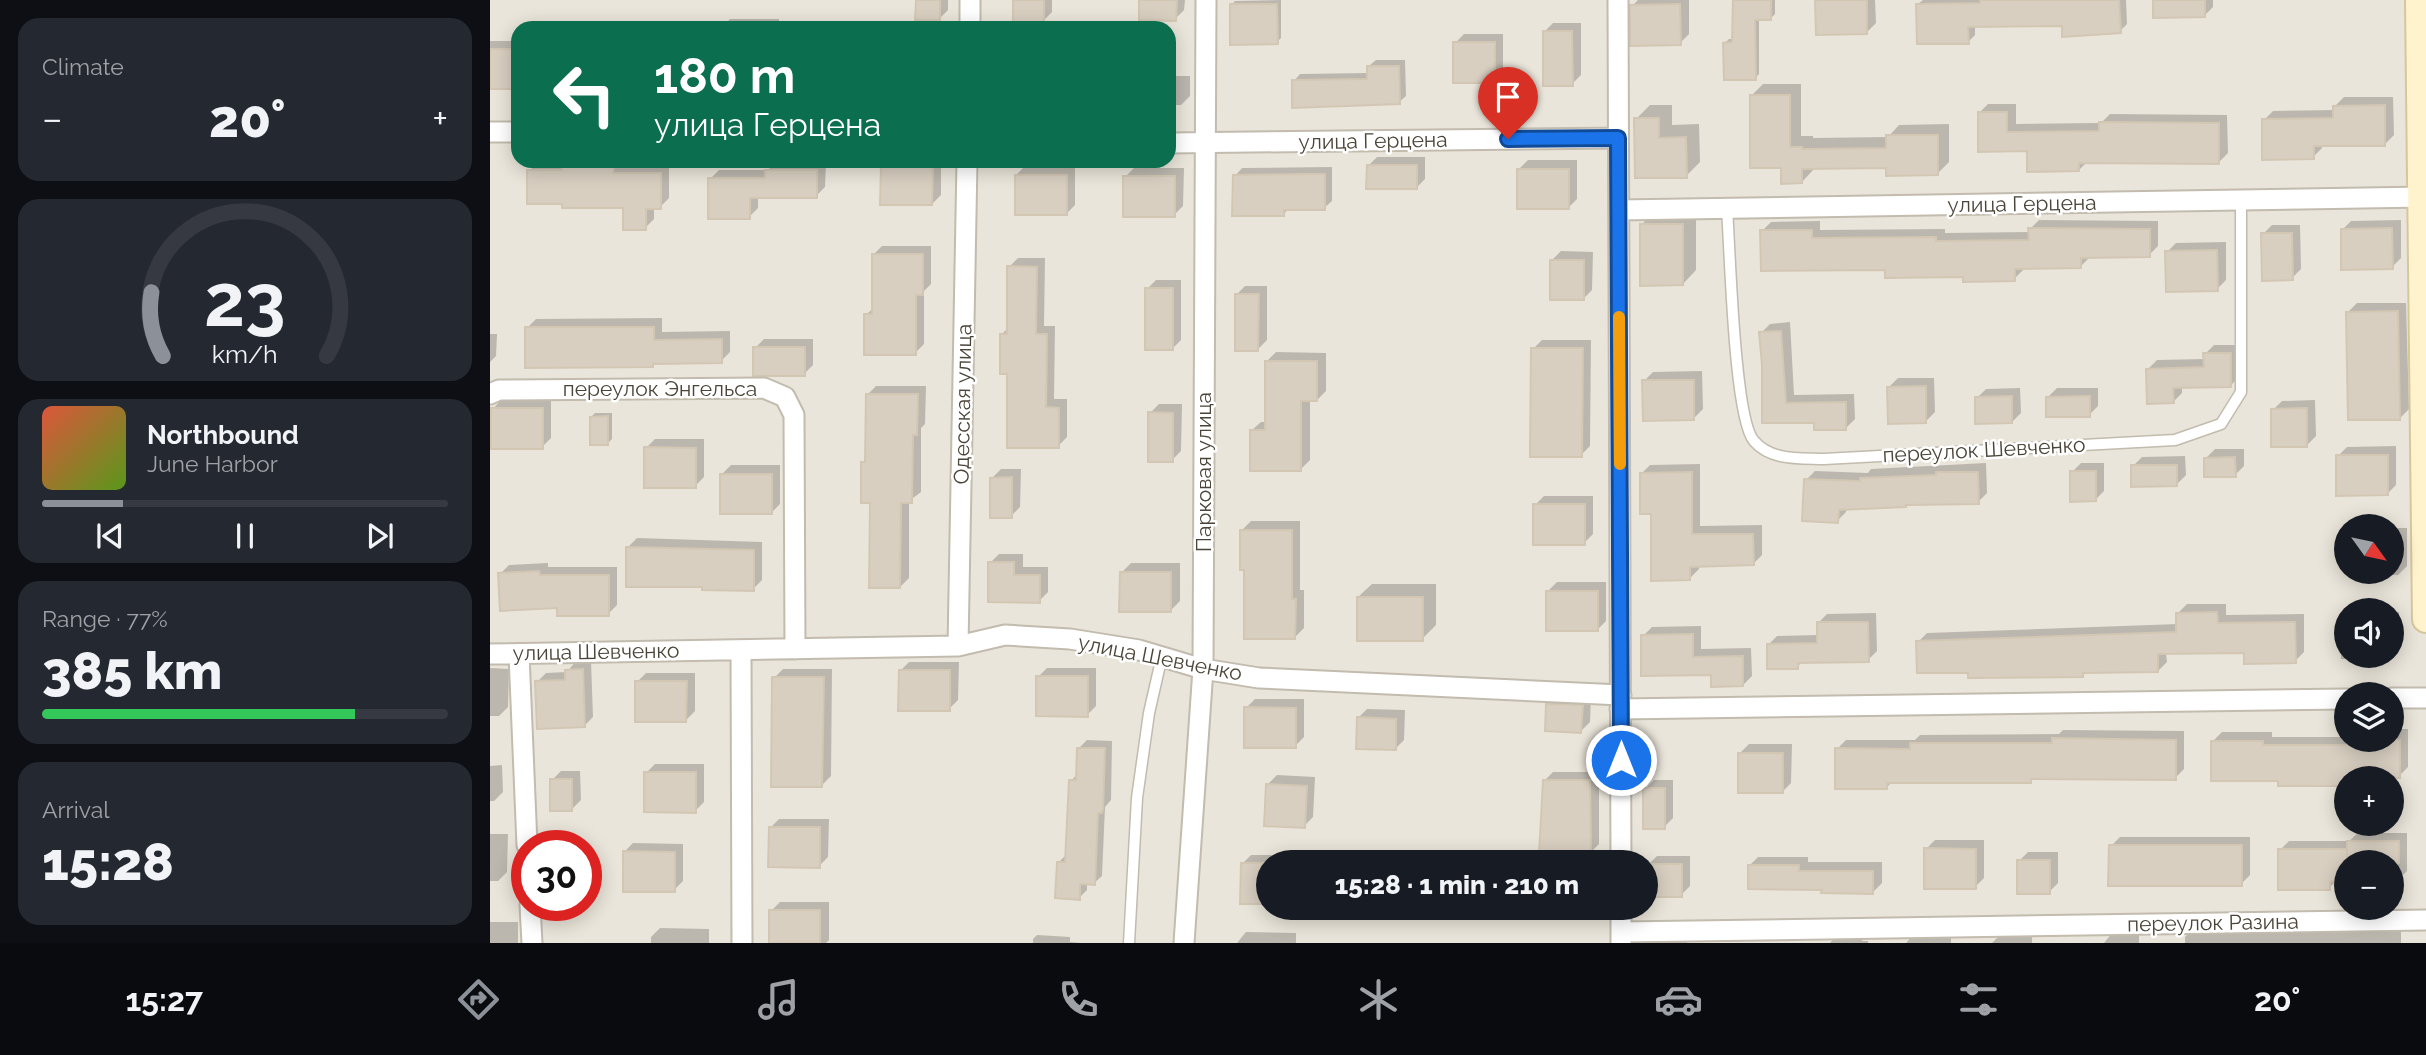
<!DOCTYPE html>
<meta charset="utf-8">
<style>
body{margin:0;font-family:Raleway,sans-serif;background:#242831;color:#f1f3f6;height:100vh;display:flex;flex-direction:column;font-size:26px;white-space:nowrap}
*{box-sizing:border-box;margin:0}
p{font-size:23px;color:#9ea1a6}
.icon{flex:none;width:38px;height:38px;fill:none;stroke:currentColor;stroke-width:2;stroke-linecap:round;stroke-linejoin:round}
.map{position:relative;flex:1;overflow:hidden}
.sheet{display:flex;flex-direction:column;gap:18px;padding:18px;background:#0d0f14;width:490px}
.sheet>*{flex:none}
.guide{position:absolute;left:21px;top:21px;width:665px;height:147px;border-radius:21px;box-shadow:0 4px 18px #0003;background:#0b6e4f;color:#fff;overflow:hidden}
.needle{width:46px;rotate:123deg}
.tools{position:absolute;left:1844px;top:514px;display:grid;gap:14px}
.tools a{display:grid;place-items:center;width:70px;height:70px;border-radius:50%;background:#171b24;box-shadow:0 4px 18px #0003;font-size:35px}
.speed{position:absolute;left:21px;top:830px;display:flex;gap:14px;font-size:35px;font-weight:700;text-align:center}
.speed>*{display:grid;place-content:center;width:91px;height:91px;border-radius:50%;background:#171b24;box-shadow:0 4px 18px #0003;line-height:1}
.speed .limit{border:10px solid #d22;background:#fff;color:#111}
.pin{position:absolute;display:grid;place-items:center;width:60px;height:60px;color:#fff;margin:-72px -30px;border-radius:50% 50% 50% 0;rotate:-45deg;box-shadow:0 0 7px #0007}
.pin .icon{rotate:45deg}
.me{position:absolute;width:77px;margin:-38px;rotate:0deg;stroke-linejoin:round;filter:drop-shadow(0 0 5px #0008)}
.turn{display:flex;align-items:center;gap:24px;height:147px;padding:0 28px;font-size:32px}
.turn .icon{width:91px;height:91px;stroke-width:2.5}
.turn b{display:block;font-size:49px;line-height:60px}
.big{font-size:52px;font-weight:800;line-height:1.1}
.sheet .card{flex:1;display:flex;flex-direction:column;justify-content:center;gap:10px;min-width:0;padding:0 24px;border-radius:21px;background:#242831}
.sheet .dial{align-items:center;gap:0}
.dial svg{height:182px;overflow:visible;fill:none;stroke:#363941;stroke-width:7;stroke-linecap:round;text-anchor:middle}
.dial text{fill:#f1f3f6;stroke:none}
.song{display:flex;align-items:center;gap:21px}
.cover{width:84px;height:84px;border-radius:10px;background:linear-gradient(135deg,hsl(10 70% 55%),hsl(90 70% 35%))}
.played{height:7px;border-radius:4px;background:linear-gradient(90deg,#8c9099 20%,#363941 20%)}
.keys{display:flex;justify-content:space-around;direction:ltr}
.heat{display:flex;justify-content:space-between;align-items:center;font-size:38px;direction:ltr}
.charge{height:10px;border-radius:5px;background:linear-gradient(90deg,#34c759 77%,#363941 0)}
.trip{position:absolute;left:766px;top:850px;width:402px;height:70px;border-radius:35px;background:#171b24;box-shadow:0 4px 18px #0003;font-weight:800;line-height:70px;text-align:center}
.dock{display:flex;height:112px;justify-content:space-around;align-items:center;background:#090b0e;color:#9ea1a6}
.dock .icon{width:49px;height:49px}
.dock .selected{color:#8c9099}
.dock b{font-size:32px;color:#f1f3f6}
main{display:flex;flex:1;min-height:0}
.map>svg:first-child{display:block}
.residential{fill:#eae5da;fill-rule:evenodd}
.shadow{fill:#0003}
.building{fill:#d8cfc1;stroke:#d3c7b4;stroke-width:2}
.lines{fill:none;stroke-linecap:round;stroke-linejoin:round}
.lane-casing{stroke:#c2bbae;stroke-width:13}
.street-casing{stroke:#c2bbae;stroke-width:23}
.secondary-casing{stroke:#d6c79b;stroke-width:30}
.lane{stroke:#fff;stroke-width:10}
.street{stroke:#fff;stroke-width:19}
.secondary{stroke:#fff3cd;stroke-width:26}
.route-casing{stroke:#114b97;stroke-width:18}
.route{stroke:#1a73e8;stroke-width:12}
.slow{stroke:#f59e0b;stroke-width:12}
.labels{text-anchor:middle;stroke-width:5;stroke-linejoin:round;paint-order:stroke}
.street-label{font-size:21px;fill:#4b4439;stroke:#fff}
</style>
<main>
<section class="sheet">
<div class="card"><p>Climate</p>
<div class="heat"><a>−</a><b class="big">20°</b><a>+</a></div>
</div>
<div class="card dial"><svg viewBox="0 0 100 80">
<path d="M14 69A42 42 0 1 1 86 69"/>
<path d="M14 69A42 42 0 0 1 9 41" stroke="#8c9099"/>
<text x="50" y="56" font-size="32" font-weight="700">23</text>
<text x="50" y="72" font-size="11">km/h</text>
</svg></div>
<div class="card">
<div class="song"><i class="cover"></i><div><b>Northbound</b><p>June Harbor</p></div></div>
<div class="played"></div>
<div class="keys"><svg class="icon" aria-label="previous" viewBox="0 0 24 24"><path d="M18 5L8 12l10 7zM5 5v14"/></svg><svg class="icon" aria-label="pause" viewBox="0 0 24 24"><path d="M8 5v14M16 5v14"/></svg><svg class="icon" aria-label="next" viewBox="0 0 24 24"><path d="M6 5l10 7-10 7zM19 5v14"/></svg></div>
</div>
<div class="card"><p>Range · 77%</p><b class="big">385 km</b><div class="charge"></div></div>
<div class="card"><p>Arrival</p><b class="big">15:28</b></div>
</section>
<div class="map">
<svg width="1936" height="943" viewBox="0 0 1936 943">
<rect width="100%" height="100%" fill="#f6f3ec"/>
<path class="residential" d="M0,0h1936v943h-1936zM28,28h651v133h-651zM1857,527h45v45h-45zM1857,611h45v45h-45zM1857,695h45v45h-45zM1857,779h45v45h-45zM37,845h59v60h-59zM779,863h378v45h-378zM1857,863h45v45h-45z"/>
<path class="shadow" d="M428,0h30v10l-9,9z
M525,0h37v12l-9,9z
M651,0h44l-1,10 -9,9z
M791,0v38l-4,4 -46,-37 4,-4z
M1148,0h51v34l-9,9 -48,-37z
M1245,0h40v14l-4,4h-12v56l-4,4 -30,-35 4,-4h4z
M1327,0h58l1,23 -9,9z
M1433,0h203l1,24 -7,7 -56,-7 -89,2v9l-7,7 -50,-38z
M1664,0h59v7l-9,9z
M240,19h49v9h-58z
M1063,23h28v52l-9,9 -28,-52z
M974,34h39v38l-9,9 -39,-38z
M0,41h28v47l-28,-1z
M886,60h29l1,36 -7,6 -105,-21 6,-7 69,-1v-7z
M679,76h21v20l-9,9h-12z
M1273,84h38v52h12v2l75,-1 11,-12 50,-1v38l-12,12 -49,-8 -75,1v3l-11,12 -19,-16 -32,-70z
M1854,97h49l1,38 -9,9 -63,1v3l-9,9 -49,-37 9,-9 62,-1v-4z
M1498,104h28v20l85,-1 9,-9 117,1 1,38 -9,9h-132l-8,8 -50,-21 -50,-36z
M1160,105h22v20l27,-1 1,38 -14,14 -50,-57z
M887,157h48v22l-9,9 -48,-22z
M1038,160h49v39l-9,9 -49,-39z
M132,161v4h47v33l-9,9h-6v12l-9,9 -20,-22 -62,-3 -34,-32 9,-9z
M397,161h54v34l-9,9 -49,-39z
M286,162h50l-1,25 -9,9h-58v12l-9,9 -39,-38 9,-9h49z
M535,166l50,1v38l-9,9 -50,-39z
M842,167v34l-8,7h-35l-5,6 -49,-38 7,-8z
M644,168h50l-1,38 -9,9 -49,-38z
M1165,211h41v59l-13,14 -42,-59z
M1549,220l119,1v25l-9,9 -60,3 -9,9h-57v3l-9,9 -127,-11 -125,-37 9,-9 49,-1v9l125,-1v4l85,-1v-3z
M1911,220v38l-9,9 -50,-37 9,-9z
M1782,225h28l1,44 -9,9 -29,-44z
M1736,242v38l-9,9 -50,-37 9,-9z
M392,246h49v38l-7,7v53l-9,9 -49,-38 7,-7v-53z
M1071,251l32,1 -1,38 -9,9 -31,-39z
M528,258h27l-1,68h11l-1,73h13v38l-9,9 -49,-73 -7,-39 7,-7v-60z
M666,280h25v60l-9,9 -25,-60z
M755,286h22v54l-9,9 -22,-54z
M1867,303h49l3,106 -9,9 -52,-106z
M172,318v14l68,-1v21l-9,9 -65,1 -3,3 -126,-37 9,-9z
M1300,322l4,73 60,-1 1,25 -9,9 -31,-7h-51l-3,-88 9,-9z
M0,334h7l-1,22 -6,6z
M274,339h49v26l-9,9 -49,-26z
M1052,340h49l-1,106 -9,9 -48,-106z
M1724,345h25l1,31 -9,9 -49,1v7l-9,9 -25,-33 9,-9 48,-1v-5z
M786,352l50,1v38l-9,9h-7v60l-9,9 -50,-38 10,-9h6v-61z
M1212,371l1,38 -9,9 -50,-37 9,-9z
M1408,378h36l1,34 -9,9 -37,-34z
M386,386h50l-1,38 -4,4v64l-12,9v77l-9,9 -28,-86 -9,-38 4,-4v-64z
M1530,388l1,25 -9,9 -35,-24 9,-9z
M1567,388h41v18l-9,9 -41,-18z
M12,399l49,1v38l-9,9 -49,-38z
M1825,400l1,36 -9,9 -34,-35 9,-9z
M669,404h23l-1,47 -9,9 -22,-47z
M105,413h17v26l-4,4 -17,-26z
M165,439h49v38l-9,9 -49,-38z
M1906,446v39l-9,9 -49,-38 9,-9z
M1725,449h29v17l-9,9 -29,-17z
M1695,456l1,19 -9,9 -44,-18 9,-9z
M1496,463l1,30 -9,9 -71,1 -60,5 -1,4 -9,9 -31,-41 9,-9 53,2 3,-4z
M1591,463h23v28l-9,9 -23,-28z
M1210,464v62l62,-1v30l-9,9 -54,1v4l-9,9 -38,-66 -11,-38 9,-9z
M241,465h49v39l-9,9 -49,-39z
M511,469h20l-1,38 -9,9 -19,-38z
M1054,496h49v38l-9,9 -49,-38z
M761,521h49v69h4v38l-9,9 -50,-68 -3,-39z
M1902,528h15v38l-9,9 -49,1v-4h43z
M147,538l125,4v38l-9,9 -49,-4 -76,-38z
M509,554h24v13h25v25l-9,9 -49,-38z
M58,563v4h69v38l-9,9 -49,-8 -59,-32 9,-9z
M641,563h49v38l-9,9 -49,-38z
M1067,582h49v39l-9,9 -49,-39z
M882,584h64v41l-14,14 -64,-42z
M1697,604h39v11l78,-1v38l-9,9 -49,-10 -80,2 1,9 -9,9 -72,1 -4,3 -112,-4 -52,-29 9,-9 251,-9v-11z
M1902,612h7v38l-9,9h-49v-38l6,-5v40h45z
M1386,613l1,38 -9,9 -65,1 -6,6 -29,-22 9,-9 41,-1v-12l9,-9z
M1211,626v23l50,-1 1,28 -9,9 -31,-12 -69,-37 9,-9z
M86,661h15l2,56 -9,9 -47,-44 9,-9 21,-1z
M419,662h50l-1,38 -9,9 -49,-38z
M0,668l19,1 -1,38 -9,9h-9z
M557,668h49v38l-9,9 -49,-38z
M293,669h49l-1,107 -9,9 -48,-107z
M156,673h49v38l-9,9 -49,-38z
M1067,696l34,1 -1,25 -9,9 -33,-26z
M765,699h49v38l-9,9 -49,-38z
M877,709l38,1 -1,30 -9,9 -37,-31z
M1902,729h16v38l-9,9 -120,4 -66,-39 9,-9h50v5h75v3h45z
M1573,730l121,1v38l-9,9 -141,-1 -4,5h-138l-6,6 -49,-39 9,-9h69l5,-5 139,-1z
M597,740l25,1 -1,59 -6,7 -3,69 -8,7h-7v7l-8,8 -20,-36 8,-8 4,-73 7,-8 1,-25z
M1259,744h43l-1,39 -9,9 -42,-39z
M165,764h49v38l-9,9 -49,-38z
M12,765l1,27 -9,9h-4v-35z
M71,771h19l1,29 -9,9 -20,-29z
M1063,772h46v72l-9,9h-16v10h-33v-48l3,-3v-31z
M787,775l38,2 -2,40 -9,9 -36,-42z
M1164,780h19v38l-9,9 -19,-38z
M289,819h50l-1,38 -9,9 -49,-38z
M1868,833h49v38l-9,9h-6v-17h-45l-9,16 -9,9 -49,-38 9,-9h60z
M0,834h18l-1,38 -9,9h-8z
M1630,837h130v38l-9,9 -130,-38z
M1445,840h49v38l-9,9 -49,-38z
M143,843l50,1v37l-9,9 -50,-38z
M1538,852h30v31l-9,9 -30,-31z
M761,855h50v8h-32v39l-27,-38z
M1167,856h33v30l-9,9 -33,-30z
M1268,857h50v5h74v21l-9,9 -50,-4 -74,-22z
M290,902h49v38l-3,3h-55v-32z
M1025,908h58v2l-9,9h-49z
M0,922h28v21h-28z
M170,928l49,1v14h-58v-6z
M1703,929h159l49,2v12h-216v-6z
M1649,931v12h-35l9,-11z
M756,932l50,1v10h-59z
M1425,933h36v10h-45z
M547,935l33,2v5l11,1h-48v-4z
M1510,935h32v8h-40z
M1168,936h30l-1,7h-37z
M1344,938h28v3h6v2h-38z"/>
<path class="building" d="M426,0h24v20h-25z
M523,0h31v23l-31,-1z
M649,0h38l-1,21 -37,-1z
M1243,0h38v20h-16l1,60h-32l-1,-37 9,-1z
M1325,0h52v34l-51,1z
M1490,0h139l2,33 -59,4v-11l-94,1 1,17h-52l-1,-40 64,-1z
M1663,0h52v17l-52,1z
M740,4h47l1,40 -48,1z
M1190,4l1,41 -51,1v-41z
M1053,31h29l1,55h-30z
M963,42h42v41h-42z
M0,49h28v40h-28z
M877,66h32l1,38 -108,4v-28l75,-1z
M1260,95h40v52h12v2l84,-1v-13h52v40l-52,1v-8l-84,1v14l-21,1v-16h-31z
M1895,105v41h-71v13l-52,1v-41l71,-1v-12z
M1488,112h29v20l92,-1v-9l120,1v41l-140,-1v8l-52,1v-21l-49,1z
M1144,118h25v20l27,-1 1,41h-52z
M391,165h52l-1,40h-52z
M877,165h50v24h-51z
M72,167h52l-1,6h48v36h-15v21h-23v-22h-61v-4h-35v-34h35z
M1027,169h52v40h-52z
M275,170h52v28h-67v21h-42v-41h57z
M815,174h20v36h-41v6h-52l1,-41z
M525,175h52v40h-52z
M633,176h52v41h-52z
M1150,224h43v61l-43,1z
M1538,228l122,1v28l-69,1v10l-66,1v12l-52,1v-5l-78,1v-8l-124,1 -1,-41h52v8l124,-1v4l93,-1z
M1902,228l1,41 -52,1v-41z
M1771,233h31l1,47 -31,1z
M1727,250l1,41 -52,1 -1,-41z
M382,254h51v41h-7v60h-52v-41h8z
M1060,260h34v40h-34z
M517,266l30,1 -1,67h11l-1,73 13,1v40h-52v-74h-7v-40h7z
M655,288h28v62h-28z
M745,294h24l-1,57h-23z
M1908,311l2,109h-52l-2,-108z
M35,327h129v13l68,-1v24l-69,1v3l-128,1z
M1291,331l5,72 60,-1v28h-32v-7h-52v-58l-3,-33z
M263,347h52v29h-52z
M1041,348h52l-1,109h-52z
M1713,353h28v34l-58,1 1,15 -27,1 -1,-35 58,-2z
M775,361h52v40h-16v70h-51v-41h15z
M1152,380h52v40l-51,1z
M1436,386v37l-38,1 -1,-37z
M376,394h52l-1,41h-4l-1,68h-11l-1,85h-31l1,-85h-9v-41h4z
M1522,396v27l-37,1v-27z
M1600,396v21h-44v-20z
M1,408h52v41h-52z
M1817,408v39h-36v-38z
M658,412l25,1v49h-25z
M118,416v29h-18v-28z
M154,447l52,1v40h-52z
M1846,455h52v40l-52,1z
M1745,457l1,20h-32v-19z
M1641,465h46v21l-46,1z
M1580,471h26v30l-26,1z
M1202,472v62h61l1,31 -64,2v13l-39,1v-67h-11v-41z
M1446,472h42l1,32 -73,1v2l-67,3 -1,13 -36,-2 2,-42 56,2v-3l76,-3z
M230,474h52v40h-52z
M522,477v41h-22v-40z
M1043,504h52v41h-52z
M750,530h52v69h4l-1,40h-51v-69h-4z
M136,547l128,3v41l-52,-1v-3h-76z
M498,562h26v13h26v28l-52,-1z
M49,571l1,4h69v41h-52v-8l-57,3 -2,-38z
M630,572h51v40h-52z
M1056,591h52v40h-52z
M867,597h66v44h-66z
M1727,612l1,11 77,-1 1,41 -52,1v-11l-86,1v18l-75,1v4l-115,1v-5h-51l-1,-32 260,-9v-19z
M1327,622h51l1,40 -71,1v6h-31v-25l50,-1z
M1203,634v23l50,-1v30l-32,1v-12l-70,1v-41z
M93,669l2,58 -48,2 -2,-48 30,-1v-10z
M409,670h51v41h-52z
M546,676h52v41l-52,-1z
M282,677h52l-2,110h-51z
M145,681h52l-1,41h-51z
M1056,704l37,1 -2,28 -36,-2z
M754,707l52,1v40h-52z
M867,717l39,2v31l-40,-1z
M1562,738l124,2v40l-145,-1v4h-144v6h-52v-41l75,1v-6h142z
M1858,740h52v38h-53v8h-69v-5h-67v-40h52v4h85z
M587,748h28l-2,61 -1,4h-4l-3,72 -15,-1v16l-25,-2 2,-36h8l4,-82h7z
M1248,753h45v40h-45z
M154,772h52v41l-52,-1z
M60,779h22v32h-22z
M1053,780h47l1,75h-52z
M776,784l41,2 -2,42 -41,-2z
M1153,788h22v41h-22z
M279,827h51v41l-52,-1z
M1857,841h52v22h-52z
M1619,845h133v41h-134z
M1434,848l52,1v40h-52z
M1788,849h69v32h-17v9h-52z
M133,851l52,1v40h-52z
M1527,860h33v34h-33z
M751,863h28v41h-29z
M1157,864h35v33h-35z
M1258,865h51v6h74v23l-52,-1 1,-3 -74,-1z
M279,910h51v33h-51z"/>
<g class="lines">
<defs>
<path id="lane" d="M1237,209c3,39 7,210 27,232 17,20 46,17 70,18l351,-19 46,-16 20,-32v-192
M639,943l8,-145 12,-85 13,-57"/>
<path id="street" d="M1128,0l3,863
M480,28v-28
M0,132h28
M679,143l449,-5
M1129,210l807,-13
M0,394l9,-4 265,-2 21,9 9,18 1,234
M468,646l9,-485
M251,650l1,293
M0,654l468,-8 47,-11 65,4 69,11 64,19 56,9 362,17
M29,654l8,191
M1902,698h34
M1130,709l727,-10
M40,905l2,38
M1131,908v34
M1131,932l805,-12
M694,943l19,-274 3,-669"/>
<path id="secondary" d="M1929,0l7,619"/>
</defs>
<use href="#lane" class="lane-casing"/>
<use href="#street" class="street-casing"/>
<use href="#secondary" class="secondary-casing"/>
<use href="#lane" class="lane"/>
<use href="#street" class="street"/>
<use href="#secondary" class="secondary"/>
</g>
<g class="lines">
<defs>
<path id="route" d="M1018,139l110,-1 3,622"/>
</defs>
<use href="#route" class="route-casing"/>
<use href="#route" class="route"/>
<path class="slow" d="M1129,317l1,147"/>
</g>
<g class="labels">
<g class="street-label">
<text transform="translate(883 141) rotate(-1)" y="7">улица Герцена</text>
<text transform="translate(1532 204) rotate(-1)" y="7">улица Герцена</text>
<text x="170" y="396">переулок Энгельса</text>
<text transform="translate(473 404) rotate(-89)" y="7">Одесская улица</text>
<text transform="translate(1494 450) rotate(-3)" y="7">переулок Шевченко</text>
<text transform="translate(714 472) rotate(-90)" y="7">Парковая улица</text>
<text transform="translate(106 652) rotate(-1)" y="7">улица Шевченко</text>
<text transform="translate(670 658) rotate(11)" y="7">улица Шевченко</text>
<text transform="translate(1723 923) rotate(-1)" y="7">переулок Разина</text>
</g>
</g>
</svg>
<div class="tools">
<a><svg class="needle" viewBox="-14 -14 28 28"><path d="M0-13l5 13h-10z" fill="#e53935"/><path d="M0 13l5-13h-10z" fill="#9ea1a6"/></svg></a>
<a><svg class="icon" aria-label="sound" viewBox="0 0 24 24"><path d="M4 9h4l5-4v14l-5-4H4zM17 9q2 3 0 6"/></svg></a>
<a><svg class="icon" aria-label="layers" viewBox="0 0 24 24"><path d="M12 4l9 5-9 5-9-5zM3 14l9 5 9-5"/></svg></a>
<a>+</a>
<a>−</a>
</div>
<div class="speed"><div class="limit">30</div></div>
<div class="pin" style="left:1018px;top:139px;background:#d93025"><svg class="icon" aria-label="arrive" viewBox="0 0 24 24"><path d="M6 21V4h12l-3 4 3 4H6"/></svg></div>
<svg class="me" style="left:1131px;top:760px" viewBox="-20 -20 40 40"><circle r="17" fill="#1a73e8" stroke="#fff" stroke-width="3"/><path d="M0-11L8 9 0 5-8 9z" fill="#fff"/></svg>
<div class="trip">15:28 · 1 min · 210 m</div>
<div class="guide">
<div class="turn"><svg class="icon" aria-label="left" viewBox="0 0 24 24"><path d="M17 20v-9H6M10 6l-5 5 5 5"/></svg><div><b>180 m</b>улица Герцена</div></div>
</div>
</div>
</main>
<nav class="dock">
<b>15:27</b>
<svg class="icon selected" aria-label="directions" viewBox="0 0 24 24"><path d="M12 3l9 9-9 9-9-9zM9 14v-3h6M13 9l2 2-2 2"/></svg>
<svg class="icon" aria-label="music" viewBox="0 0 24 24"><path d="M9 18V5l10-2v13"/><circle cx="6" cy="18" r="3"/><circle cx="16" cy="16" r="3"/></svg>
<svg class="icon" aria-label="phone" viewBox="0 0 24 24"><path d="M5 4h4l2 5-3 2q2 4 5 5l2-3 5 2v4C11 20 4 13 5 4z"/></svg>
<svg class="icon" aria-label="climate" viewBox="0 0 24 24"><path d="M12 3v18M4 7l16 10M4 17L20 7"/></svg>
<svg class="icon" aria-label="car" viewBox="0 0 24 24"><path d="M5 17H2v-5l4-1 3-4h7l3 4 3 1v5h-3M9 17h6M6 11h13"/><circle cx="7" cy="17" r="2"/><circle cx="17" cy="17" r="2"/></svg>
<svg class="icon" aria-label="filters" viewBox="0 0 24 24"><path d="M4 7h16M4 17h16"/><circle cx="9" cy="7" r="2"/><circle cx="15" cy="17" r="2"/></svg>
<b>20°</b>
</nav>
